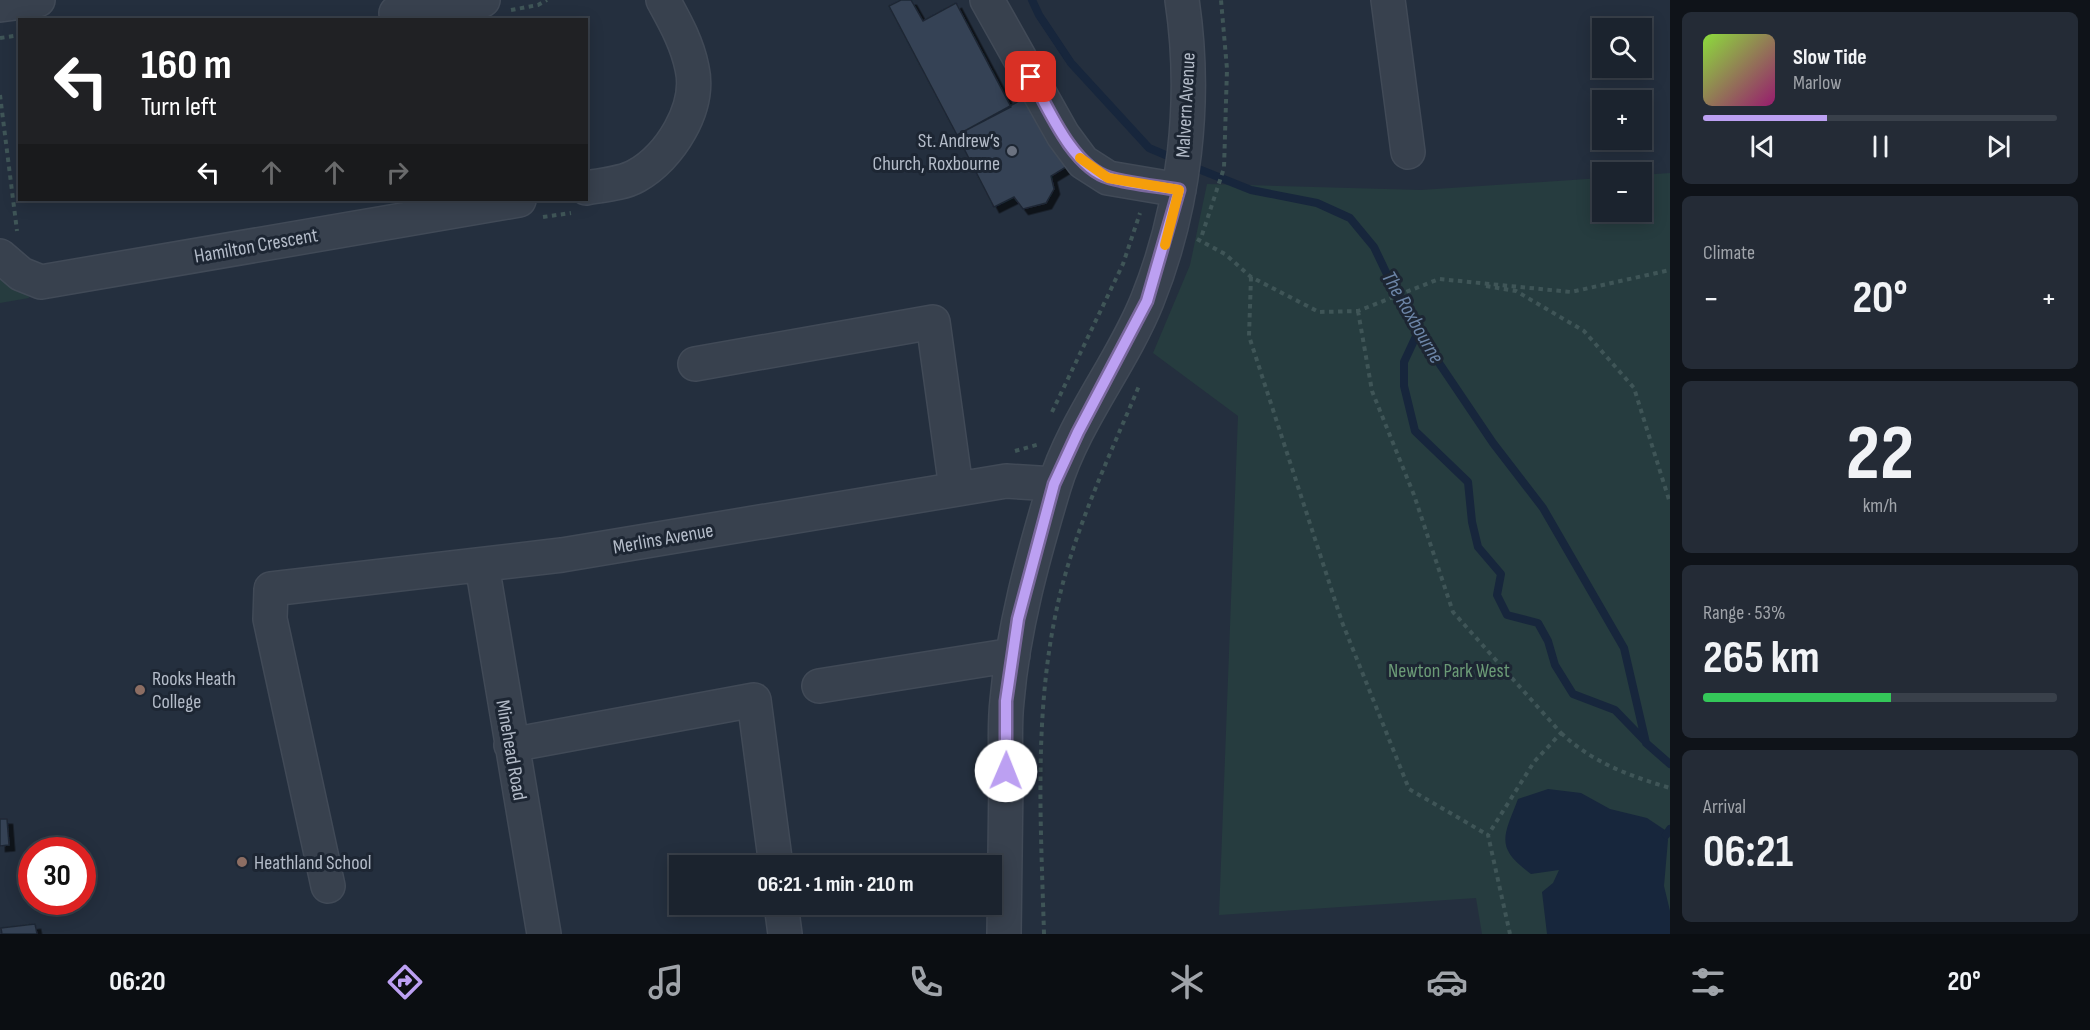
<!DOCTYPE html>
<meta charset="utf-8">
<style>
body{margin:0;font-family:"Sofia Sans Condensed",sans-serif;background:#242b36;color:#f1f3f6;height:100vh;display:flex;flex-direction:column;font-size:22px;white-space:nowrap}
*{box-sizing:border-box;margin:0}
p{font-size:20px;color:#a0a4aa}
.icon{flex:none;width:33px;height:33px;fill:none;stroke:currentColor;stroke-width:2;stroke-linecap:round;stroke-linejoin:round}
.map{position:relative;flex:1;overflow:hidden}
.drawer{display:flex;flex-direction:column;gap:12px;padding:12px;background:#0f1319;width:420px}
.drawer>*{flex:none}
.guide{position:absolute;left:18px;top:18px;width:570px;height:183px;border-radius:0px;box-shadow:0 3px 15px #0003,0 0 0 2px #39404a;background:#202124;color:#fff;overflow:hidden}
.tools{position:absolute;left:1592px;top:18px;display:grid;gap:12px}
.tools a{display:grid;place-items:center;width:60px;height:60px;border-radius:0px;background:#1b232e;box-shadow:0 3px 15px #0003,0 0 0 2px #39404a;font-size:30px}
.speed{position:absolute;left:18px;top:837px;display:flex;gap:12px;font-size:30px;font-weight:700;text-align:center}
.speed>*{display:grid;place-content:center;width:78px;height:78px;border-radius:50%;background:#1b232e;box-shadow:0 3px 15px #0003,0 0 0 2px #39404a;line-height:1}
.speed .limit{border:9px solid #d22;background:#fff;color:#111}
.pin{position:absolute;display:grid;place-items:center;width:51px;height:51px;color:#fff;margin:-26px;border-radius:12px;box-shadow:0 3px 9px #0006}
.me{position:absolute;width:66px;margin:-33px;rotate:1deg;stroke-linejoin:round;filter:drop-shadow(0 0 4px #0008)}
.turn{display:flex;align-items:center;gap:21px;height:126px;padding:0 24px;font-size:27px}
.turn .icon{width:78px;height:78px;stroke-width:2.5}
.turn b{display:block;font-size:42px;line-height:51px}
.lanes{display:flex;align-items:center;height:57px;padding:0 24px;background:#0003;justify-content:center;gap:30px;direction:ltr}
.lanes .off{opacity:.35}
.big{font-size:45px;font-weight:700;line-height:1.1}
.drawer .widget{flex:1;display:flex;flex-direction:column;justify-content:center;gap:9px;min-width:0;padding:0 21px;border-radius:9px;background:#242b36}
.drawer .dial{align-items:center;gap:0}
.dial b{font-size:78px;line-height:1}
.song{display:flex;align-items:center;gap:18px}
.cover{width:72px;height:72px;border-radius:9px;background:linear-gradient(135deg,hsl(90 70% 55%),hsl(320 70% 35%))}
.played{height:6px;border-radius:3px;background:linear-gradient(90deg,#bca0f2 35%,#39404a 35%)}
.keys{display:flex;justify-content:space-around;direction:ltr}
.heat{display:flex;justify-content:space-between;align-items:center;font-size:33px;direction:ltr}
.charge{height:9px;border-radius:4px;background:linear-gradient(90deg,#34c759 53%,#39404a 0)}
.trip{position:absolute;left:669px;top:855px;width:333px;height:60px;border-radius:0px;background:#1b232e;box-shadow:0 3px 15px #0003,0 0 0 2px #39404a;font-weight:700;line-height:60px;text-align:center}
.menu{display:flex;height:96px;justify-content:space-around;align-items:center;background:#0b0e12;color:#a0a4aa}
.menu .icon{width:42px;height:42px}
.menu .current{color:#bca0f2}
.menu b{font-size:27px;color:#f1f3f6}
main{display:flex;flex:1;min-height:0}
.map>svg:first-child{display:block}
.green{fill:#263c3f}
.water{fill:#17263c}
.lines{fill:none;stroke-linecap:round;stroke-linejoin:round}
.stream{stroke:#17263c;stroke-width:8}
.building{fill:#364354;stroke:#1f2835;stroke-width:1.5;filter:url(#shadow)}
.minor-casing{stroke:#414a57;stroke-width:36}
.path{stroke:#3f5557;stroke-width:4;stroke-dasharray:4.5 4.5;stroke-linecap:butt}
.minor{stroke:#38414e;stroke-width:33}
.route-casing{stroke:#7a689d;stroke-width:15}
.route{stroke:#bca0f2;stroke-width:10}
.slow{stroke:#f59e0b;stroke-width:10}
.worship-dot{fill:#6b7280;stroke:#1d2633;stroke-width:2}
.education-dot{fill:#8d6e63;stroke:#1d2633;stroke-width:2}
.labels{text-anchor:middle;stroke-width:6;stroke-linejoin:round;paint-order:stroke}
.street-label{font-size:20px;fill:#b4bcc9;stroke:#1d2633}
.poi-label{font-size:20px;fill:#b4bcc9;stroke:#1d2633;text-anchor:start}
.park-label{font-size:20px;fill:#6b9a76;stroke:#1d2633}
.water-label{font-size:21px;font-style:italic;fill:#6d86a8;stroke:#1d2633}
</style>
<main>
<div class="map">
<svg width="1670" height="934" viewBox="0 0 1670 934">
<defs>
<filter id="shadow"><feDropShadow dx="5.5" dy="5.5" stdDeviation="0" flood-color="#0009"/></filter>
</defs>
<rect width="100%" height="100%" fill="#242f3e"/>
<path class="green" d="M1670,173v761h-188l-6,-36 -257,17 19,-499 -85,-63 37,-88 17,-81 214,6 181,-12v34h39v-37z
M0,266l25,15 4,17 -29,5z"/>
<path class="water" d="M1548,789l33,4 29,16 37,9 18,12 3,10 -4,46 6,25v23h-123l-5,-42 11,-9 6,-13 -28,4c-36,-27 -28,-36 -13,-75z"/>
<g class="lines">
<path class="stream" d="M1032,0l7,15 32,48 78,85 26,11
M1191,166l60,24 66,13 33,15 24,29 32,67 87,129 50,65 81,140 22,95 24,21
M1418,332l-14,30v24l11,45 53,51 4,40 6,25 23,27 -4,21 10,20 31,8 10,18 7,24 18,29 42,16 30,31
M1666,835l4,-6"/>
</g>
<path class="building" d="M901,0h10l12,21 33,-18 55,104 -54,28 -68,-129z
M1030,95l36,72 -15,9 3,13 -8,14 -23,6 -9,-12 -20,10 -37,-72z
M0,819h7l2,26 -9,1z
M35,924l2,10h-35l-1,-6z"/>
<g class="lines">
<defs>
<path id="minor" d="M987,0l76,135 20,27 25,16 71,12
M1388,0l20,152
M0,5l38,-5
M396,13l87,-13
M586,188c16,-3 36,-4 50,-12 34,-19 65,-68 56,-108 -5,-25 -17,-46 -29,-68
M0,256l21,18 20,8 478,-82
M695,364l238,-42 23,166
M482,565l62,369
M819,686l194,-31
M511,745l243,-45 22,166
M328,886l-58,-267 1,-30 291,-34 444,-74 48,3
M781,904l4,30
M1004,934c1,-52 1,-104 2,-156 0,-25 -2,-52 1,-77 6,-72 26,-144 47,-214 20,-66 67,-122 93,-186 38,-94 50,-201 35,-301"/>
</defs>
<use href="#minor" class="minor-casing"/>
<path class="path" d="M511,10l27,-5 9,-5
M0,38l14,-2
M0,95l17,136
M543,217l28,-4
M1202,235l22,-67 3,-99 -6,-69
M1197,239l28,15 26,23 68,35 39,-1 81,-32 132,13 99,-22
M1251,277l-2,59 93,286 67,167 79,46
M1486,286l30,5 68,40 50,57 36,115
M1358,311l14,80 42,104 39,117 108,121 -27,29 -46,73 22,99
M1052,412l71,-148 17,-51
M1015,451l25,-7
M1561,733c32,30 69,43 109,55
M1044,934c-3,-105 -10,-213 11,-317 16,-81 52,-155 84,-231"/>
<use href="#minor" class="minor"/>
</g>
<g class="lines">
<defs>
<path id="route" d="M1006,771v-70l12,-82 36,-135 24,-52 69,-131 32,-111c-23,-4 -47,-6 -69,-12 -37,-10 -62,-70 -79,-101"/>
</defs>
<use href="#route" class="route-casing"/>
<use href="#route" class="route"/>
<path class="slow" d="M1080,158l28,20 71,12 -14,55"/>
</g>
<circle class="worship-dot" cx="1012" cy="151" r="6"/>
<g class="education-dot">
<circle cx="140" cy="690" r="6"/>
<circle cx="242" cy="862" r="6"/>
</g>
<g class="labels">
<g class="street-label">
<text transform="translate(1185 105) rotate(-87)" y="7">Malvern Avenue</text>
<text transform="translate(256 245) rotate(-10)" y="7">Hamilton Crescent</text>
<text transform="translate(663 538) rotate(-10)" y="7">Merlins Avenue</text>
<text transform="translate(512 750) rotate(80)" y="7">Minehead Road</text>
</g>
<g class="poi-label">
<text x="1000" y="147" text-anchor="end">St. Andrew’s<tspan x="1000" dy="23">Church, Roxbourne</tspan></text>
<text x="152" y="685">Rooks Heath<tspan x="152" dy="23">College</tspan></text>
<text x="254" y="869">Heathland School</text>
</g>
<g class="park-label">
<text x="1449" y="677">Newton Park West</text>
</g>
<g class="water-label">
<text transform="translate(1413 317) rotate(60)" y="7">The Roxbourne</text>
</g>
</g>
</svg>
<div class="tools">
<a><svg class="icon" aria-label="search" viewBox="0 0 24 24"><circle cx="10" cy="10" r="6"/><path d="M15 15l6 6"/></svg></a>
<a>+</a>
<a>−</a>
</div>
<div class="speed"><div class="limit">30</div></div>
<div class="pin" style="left:1031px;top:77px;background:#d93025"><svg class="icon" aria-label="arrive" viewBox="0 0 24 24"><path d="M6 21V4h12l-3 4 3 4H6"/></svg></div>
<svg class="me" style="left:1006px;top:771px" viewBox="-20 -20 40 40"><circle r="19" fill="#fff"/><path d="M0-13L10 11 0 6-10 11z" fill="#bca0f2"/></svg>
<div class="trip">06:21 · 1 min · 210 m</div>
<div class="guide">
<div class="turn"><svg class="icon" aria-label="left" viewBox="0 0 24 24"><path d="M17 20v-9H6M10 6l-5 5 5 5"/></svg><div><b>160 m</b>Turn left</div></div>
<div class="lanes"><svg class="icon" aria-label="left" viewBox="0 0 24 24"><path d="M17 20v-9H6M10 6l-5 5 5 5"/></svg><svg class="icon off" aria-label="ahead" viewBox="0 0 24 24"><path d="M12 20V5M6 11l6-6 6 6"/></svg><svg class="icon off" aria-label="ahead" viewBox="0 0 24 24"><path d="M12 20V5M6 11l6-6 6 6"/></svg><svg class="icon off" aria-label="right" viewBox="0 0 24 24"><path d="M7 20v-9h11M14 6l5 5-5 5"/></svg></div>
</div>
</div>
<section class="drawer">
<div class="widget">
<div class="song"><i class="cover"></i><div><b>Slow Tide</b><p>Marlow</p></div></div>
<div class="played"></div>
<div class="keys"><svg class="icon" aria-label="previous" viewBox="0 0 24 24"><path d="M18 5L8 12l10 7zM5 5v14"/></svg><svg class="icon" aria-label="pause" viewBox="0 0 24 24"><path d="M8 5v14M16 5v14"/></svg><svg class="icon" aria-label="next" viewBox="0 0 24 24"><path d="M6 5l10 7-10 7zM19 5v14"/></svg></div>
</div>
<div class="widget"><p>Climate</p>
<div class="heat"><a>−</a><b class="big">20°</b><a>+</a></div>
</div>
<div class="widget dial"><b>22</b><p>km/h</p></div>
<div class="widget"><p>Range · 53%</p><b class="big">265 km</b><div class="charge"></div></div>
<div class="widget"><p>Arrival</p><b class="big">06:21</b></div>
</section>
</main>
<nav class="menu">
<b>06:20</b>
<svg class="icon current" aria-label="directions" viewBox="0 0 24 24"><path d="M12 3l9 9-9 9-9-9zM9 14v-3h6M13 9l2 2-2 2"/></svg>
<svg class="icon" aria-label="music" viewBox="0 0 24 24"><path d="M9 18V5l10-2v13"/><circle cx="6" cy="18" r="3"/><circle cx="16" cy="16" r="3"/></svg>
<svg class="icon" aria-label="phone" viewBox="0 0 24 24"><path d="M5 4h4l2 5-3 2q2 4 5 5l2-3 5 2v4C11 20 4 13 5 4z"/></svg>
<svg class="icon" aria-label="climate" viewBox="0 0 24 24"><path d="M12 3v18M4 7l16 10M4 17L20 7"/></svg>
<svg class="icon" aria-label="car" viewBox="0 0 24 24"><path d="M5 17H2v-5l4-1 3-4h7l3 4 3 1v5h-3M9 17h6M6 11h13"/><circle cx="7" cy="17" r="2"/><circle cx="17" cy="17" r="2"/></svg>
<svg class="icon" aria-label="filters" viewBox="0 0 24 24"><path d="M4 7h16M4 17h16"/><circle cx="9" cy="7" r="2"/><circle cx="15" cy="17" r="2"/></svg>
<b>20°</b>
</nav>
